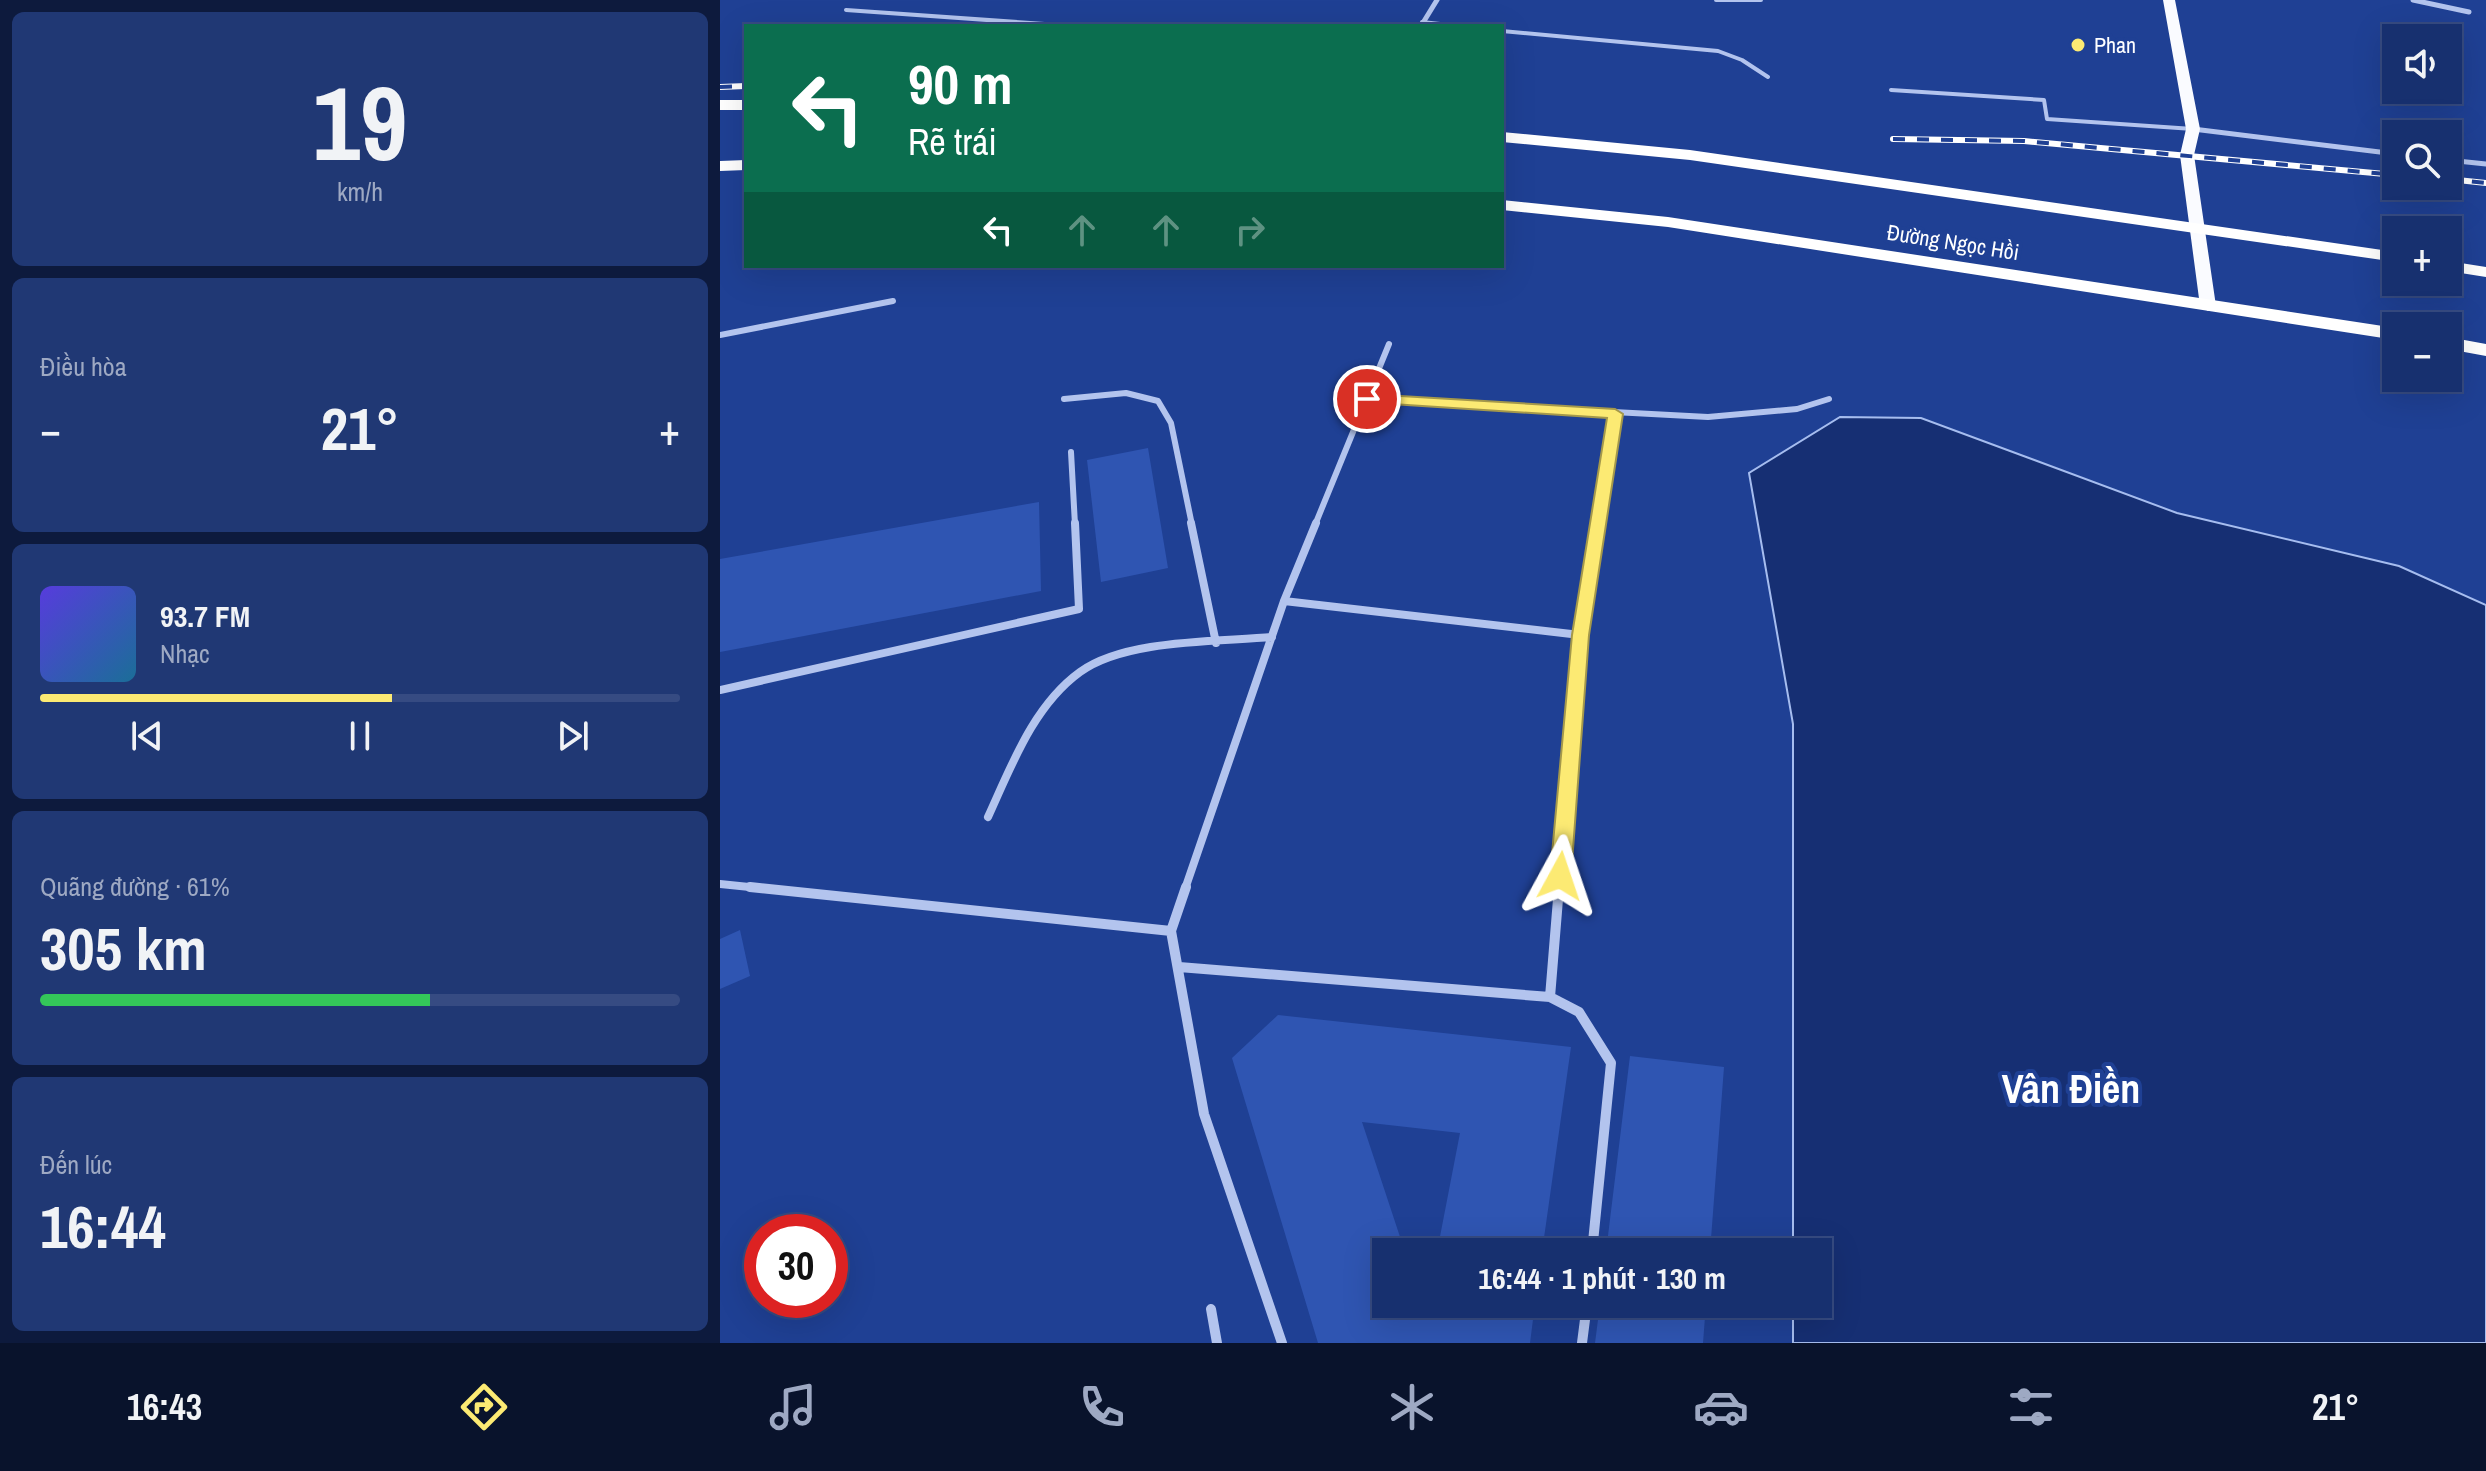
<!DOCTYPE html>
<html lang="vi">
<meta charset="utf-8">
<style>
body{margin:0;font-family:"Archivo Narrow",sans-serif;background:#203874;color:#f1f3f6;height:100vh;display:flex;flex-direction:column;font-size:30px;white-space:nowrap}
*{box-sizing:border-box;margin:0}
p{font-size:26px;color:#9ea9c3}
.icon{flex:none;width:44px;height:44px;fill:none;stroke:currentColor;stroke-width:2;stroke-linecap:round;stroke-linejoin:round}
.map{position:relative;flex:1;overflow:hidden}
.panel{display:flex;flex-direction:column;gap:12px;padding:12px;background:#0d1a3d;width:720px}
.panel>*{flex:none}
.banner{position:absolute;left:24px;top:24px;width:760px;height:244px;border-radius:0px;box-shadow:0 8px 32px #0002,0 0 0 2px #364b82;background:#0b6e4f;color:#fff;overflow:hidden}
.buttons{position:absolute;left:1662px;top:24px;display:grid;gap:16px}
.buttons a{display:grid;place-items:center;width:80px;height:80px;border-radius:0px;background:#17306f;box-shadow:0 8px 32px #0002,0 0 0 2px #364b82;font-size:40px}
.speed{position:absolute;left:24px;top:1214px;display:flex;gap:16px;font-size:40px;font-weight:700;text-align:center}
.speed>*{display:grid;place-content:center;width:104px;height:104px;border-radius:50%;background:#17306f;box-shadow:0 8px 32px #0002,0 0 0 2px #364b82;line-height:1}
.speed .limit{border:12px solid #d22;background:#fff;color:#111}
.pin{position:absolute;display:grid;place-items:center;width:68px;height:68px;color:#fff;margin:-34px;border:4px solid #fff;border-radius:50%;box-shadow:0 2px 8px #0007}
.me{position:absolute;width:88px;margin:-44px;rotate:5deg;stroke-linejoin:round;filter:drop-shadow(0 0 6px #0008)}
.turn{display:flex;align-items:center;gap:28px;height:168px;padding:0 32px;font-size:36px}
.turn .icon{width:104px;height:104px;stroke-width:2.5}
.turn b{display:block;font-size:56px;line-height:68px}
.lanes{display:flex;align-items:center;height:76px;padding:0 32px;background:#0003;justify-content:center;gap:40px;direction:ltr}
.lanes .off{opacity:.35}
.big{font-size:60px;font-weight:800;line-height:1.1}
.panel .widget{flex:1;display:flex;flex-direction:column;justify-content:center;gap:12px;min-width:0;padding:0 28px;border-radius:12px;background:#203874}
.panel .dial{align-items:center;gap:0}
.dial b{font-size:104px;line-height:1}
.song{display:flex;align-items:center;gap:24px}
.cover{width:96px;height:96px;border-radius:12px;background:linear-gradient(135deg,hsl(250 70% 55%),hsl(200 70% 35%))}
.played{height:8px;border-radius:4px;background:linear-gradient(90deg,#fcea73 55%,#364b82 55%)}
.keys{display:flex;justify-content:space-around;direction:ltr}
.heat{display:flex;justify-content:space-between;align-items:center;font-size:44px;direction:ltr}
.charge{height:12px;border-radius:6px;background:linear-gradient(90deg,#34c759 61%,#364b82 0)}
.trip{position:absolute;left:652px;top:1238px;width:460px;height:80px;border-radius:0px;background:#17306f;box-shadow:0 8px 32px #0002,0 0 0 2px #364b82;font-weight:800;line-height:80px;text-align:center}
.dock{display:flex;height:128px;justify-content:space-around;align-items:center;background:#09132c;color:#9ea9c3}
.dock .icon{width:56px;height:56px}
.dock .current{color:#fcea73}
.dock b{font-size:36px;color:#f1f3f6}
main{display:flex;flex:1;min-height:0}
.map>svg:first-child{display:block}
.water{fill:#162f73;stroke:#a6bdef;stroke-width:2}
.building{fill:#2f55b2}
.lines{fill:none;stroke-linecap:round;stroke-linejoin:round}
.lane{stroke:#b3c4ee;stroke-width:4}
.street-far3{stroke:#b3c4ee;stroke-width:5}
.street-far2{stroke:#b3c4ee;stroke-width:6}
.street-far1{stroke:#b3c4ee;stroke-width:8}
.street{stroke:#b3c4ee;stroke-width:10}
.primary{fill:#fafbff;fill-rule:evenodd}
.highway{fill:#fff;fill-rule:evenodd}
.rail-casing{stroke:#fff;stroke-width:6}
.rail{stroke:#1f4094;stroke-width:4;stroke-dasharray:12;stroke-linecap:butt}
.route{fill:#fcea73;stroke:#a4984b;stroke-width:2}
.poi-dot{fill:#fcea73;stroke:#1f4094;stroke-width:3}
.labels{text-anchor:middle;stroke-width:8;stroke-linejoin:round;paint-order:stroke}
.far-poi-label{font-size:22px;fill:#fff;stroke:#1f4094;text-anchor:start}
.far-street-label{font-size:22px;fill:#fff;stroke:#1f4094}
.near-district-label{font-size:40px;font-weight:bold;fill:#fff;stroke:#1f4094}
</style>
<main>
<section class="panel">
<div class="widget dial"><b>19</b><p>km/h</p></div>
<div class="widget"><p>Điều hòa</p>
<div class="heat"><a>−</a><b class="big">21°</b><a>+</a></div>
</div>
<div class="widget">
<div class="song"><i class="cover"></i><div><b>93.7 FM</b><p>Nhạc</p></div></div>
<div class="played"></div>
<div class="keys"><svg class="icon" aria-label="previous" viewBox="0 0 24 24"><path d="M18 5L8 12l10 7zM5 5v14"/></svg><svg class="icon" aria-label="pause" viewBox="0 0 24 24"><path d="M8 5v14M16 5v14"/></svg><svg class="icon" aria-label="next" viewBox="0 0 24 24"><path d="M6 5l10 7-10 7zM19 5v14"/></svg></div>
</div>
<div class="widget"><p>Quãng đường · 61%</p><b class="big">305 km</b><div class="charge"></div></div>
<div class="widget"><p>Đến lúc</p><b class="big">16:44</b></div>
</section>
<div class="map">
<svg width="1766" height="1343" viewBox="0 0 1766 1343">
<rect width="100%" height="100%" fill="#1f4094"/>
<path class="water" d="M1120,417l81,1 256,95 222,53 87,39v738h-693v-39h25v-52h-25v-528l-44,-251z"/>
<path class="building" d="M428,448l20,120 -67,14 -14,-122z
M319,502l2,89 -321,61v-93z
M20,930l10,46 -30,13v-50z
M558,1015l293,32 -29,205h-105l23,-119 -98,-11 43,130h-19v52h36l3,11 2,-11h108l-5,39h-212l-86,-285z
M910,1056l94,11 -14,185h-104z
M880,1304h106l-3,39h-108z"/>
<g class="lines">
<path class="lane" d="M996,0h45
M126,10l227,16
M702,22l36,4
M782,31l216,20 24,9 26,17
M1171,90l153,10 3,19 146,10"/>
<path class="street-far3" d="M1693,0l56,12
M701,26l16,-26
M1473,129l203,25
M1728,160l38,4"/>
<path class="street-far2" d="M0,335l173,-34
M344,399l62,-6 32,8 13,22 21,102
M647,399l341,18 89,-8 32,-10
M351,452l4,73
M595,525l74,-181
M877,525l18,-111"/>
<path class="street-far1" d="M471,523l25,120
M564,601l296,34
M0,690l359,-81 -4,-86
M268,817c23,-50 45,-111 92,-145 45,-33 137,-30 192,-35
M0,884l49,5
M465,889l99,-288 32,-78
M839,889l21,-254 18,-112"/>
<path class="street" d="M30,887l421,44
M466,887l-15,44 33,183 78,229
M459,967l371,30 29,15 32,51 -19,189
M830,997l9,-110
M491,1309l6,34
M862,1343l5,-39"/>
<path class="primary" d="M1443,0h12l25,129 -6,26 22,151 -8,5 -8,-5 -20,-151 6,-26z"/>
<path class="highway" d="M0,100h26v10h-26z
M782,132l188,18 706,102v10l-706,-102 -188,-18z
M26,160v10l-26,1v-10z
M782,200l166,17 728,111v12l-728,-113 -166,-17z
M1728,261l38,6v10l-38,-6z
M1728,337l38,7v12l-38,-7z"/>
<defs>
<path id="rail" d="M0,87l26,-1
M1173,139l131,2 372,34
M1728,179l38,4"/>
</defs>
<use href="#rail" class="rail-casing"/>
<use href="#rail" class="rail"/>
</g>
<path class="route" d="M647,394l248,15 8,5 -34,221 -18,241 -3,6 -8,3 -7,-3 -3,-6 22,-241 35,-217 -246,-16 -2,-3z"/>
<circle class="poi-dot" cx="1358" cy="45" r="8"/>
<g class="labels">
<g class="far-poi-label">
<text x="1374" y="53">Phan</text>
</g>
<g class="far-street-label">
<text transform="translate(1233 242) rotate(9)" y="8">Đường Ngọc Hồi</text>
</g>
<g class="near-district-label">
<text x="1351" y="1103">Vân Điền</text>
</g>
</g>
</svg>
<div class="buttons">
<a><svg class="icon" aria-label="sound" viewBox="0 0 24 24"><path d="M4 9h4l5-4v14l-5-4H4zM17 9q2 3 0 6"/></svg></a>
<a><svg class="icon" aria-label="search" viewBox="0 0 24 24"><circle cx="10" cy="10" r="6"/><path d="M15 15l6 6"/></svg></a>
<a>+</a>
<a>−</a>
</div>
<div class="speed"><div class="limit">30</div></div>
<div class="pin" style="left:647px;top:399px;background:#d93025"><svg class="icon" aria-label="arrive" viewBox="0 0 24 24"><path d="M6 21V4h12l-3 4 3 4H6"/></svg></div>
<svg class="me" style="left:840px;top:876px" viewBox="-20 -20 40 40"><path d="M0-17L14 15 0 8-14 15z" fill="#fcea73" stroke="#fff" stroke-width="4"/></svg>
<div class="trip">16:44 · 1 phút · 130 m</div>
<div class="banner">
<div class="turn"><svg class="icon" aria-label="left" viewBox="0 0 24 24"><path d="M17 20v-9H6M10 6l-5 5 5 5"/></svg><div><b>90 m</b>Rẽ trái</div></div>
<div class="lanes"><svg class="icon" aria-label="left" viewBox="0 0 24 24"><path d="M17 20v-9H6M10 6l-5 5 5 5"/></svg><svg class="icon off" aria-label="ahead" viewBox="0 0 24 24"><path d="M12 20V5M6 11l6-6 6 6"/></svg><svg class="icon off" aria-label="ahead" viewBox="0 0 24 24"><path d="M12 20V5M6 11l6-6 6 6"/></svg><svg class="icon off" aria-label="right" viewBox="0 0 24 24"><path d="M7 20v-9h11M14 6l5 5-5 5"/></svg></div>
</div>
</div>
</main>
<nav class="dock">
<b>16:43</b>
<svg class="icon current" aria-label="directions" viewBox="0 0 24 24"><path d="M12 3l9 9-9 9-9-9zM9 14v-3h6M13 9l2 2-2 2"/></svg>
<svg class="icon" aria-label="music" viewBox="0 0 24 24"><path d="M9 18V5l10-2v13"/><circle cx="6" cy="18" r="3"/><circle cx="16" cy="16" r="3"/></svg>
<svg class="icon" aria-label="phone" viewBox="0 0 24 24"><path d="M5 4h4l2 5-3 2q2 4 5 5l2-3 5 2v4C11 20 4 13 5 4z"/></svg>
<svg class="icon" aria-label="climate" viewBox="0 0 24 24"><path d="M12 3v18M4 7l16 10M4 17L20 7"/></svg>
<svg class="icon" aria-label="car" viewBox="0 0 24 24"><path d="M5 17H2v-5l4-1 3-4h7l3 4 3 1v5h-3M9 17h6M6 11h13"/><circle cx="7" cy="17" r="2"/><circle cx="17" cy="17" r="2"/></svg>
<svg class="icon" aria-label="filters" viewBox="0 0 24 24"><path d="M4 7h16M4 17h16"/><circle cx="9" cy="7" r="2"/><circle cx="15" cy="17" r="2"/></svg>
<b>21°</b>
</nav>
